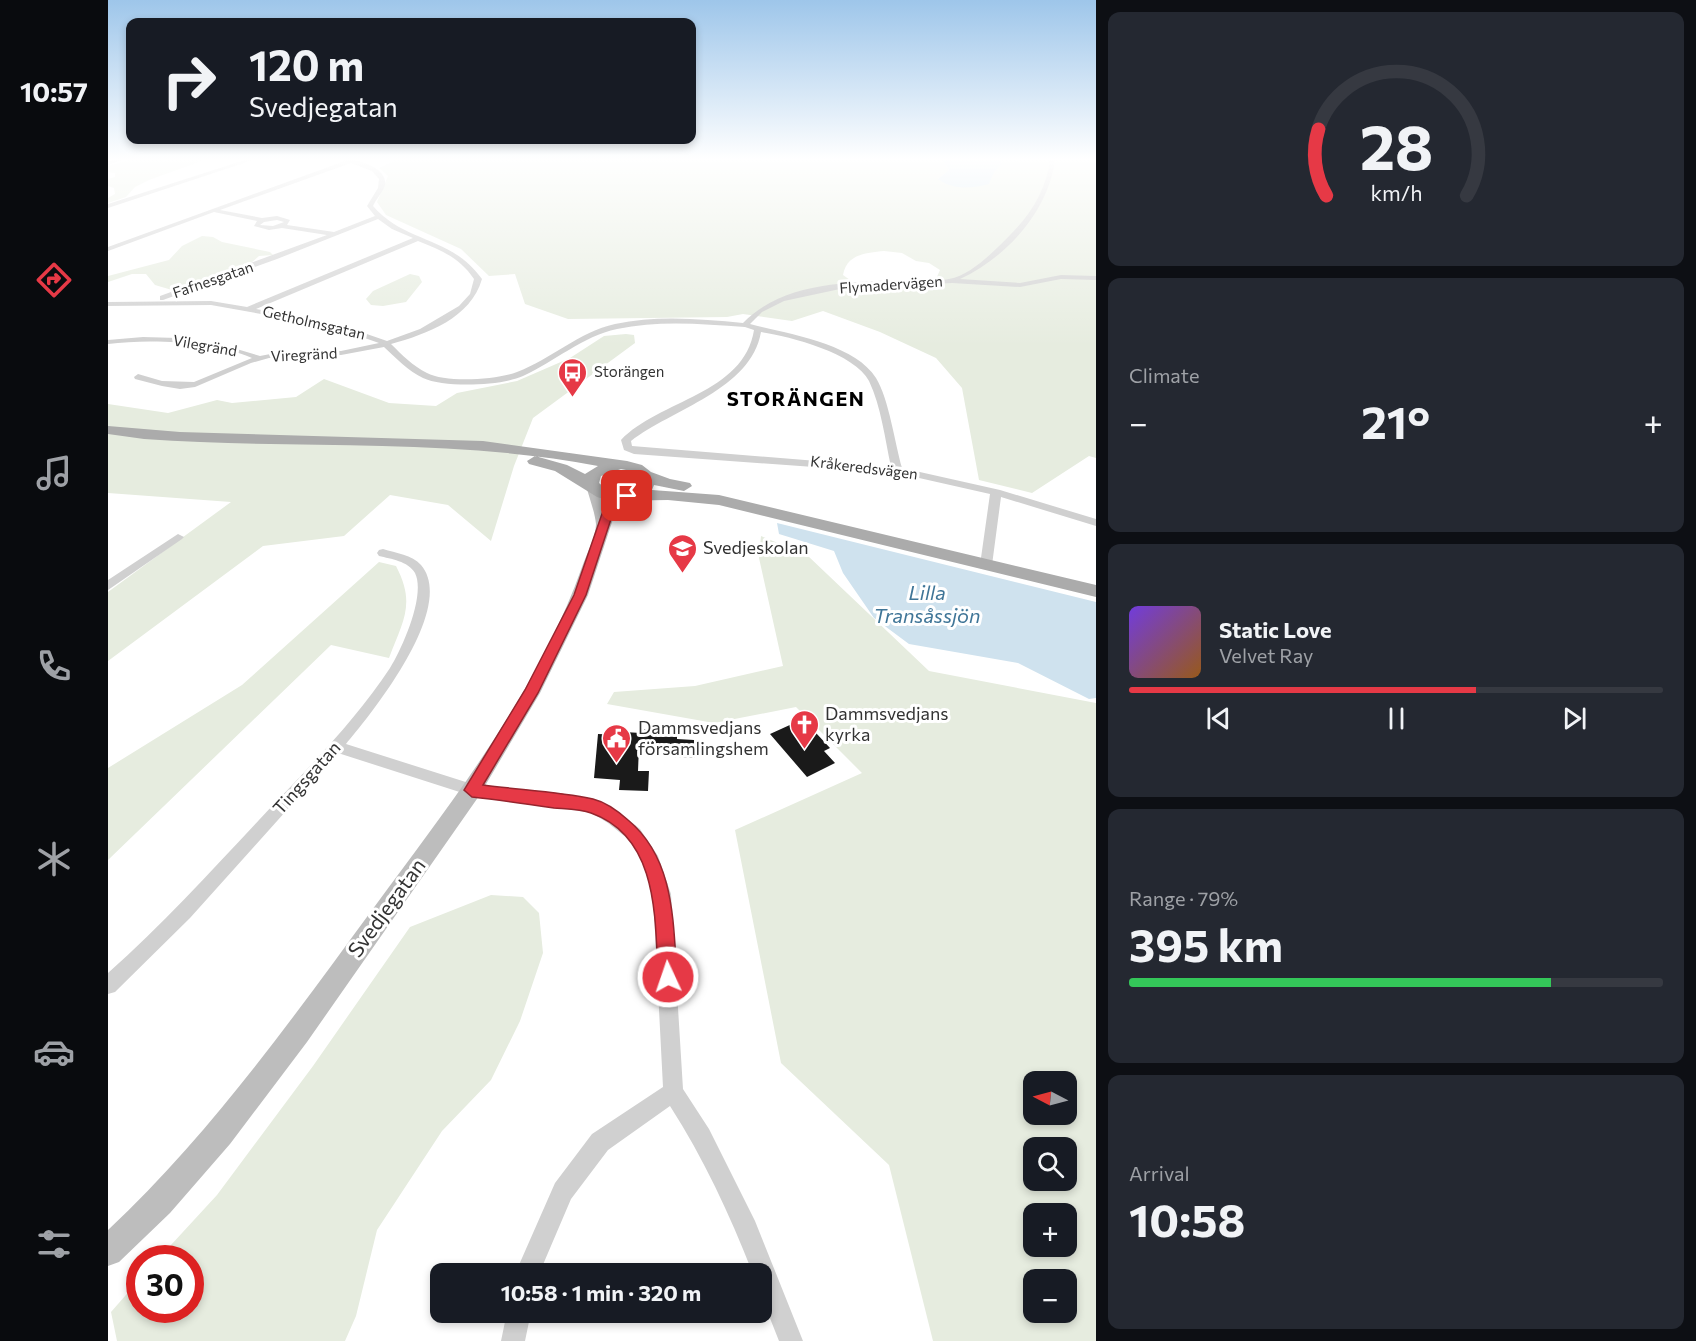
<!DOCTYPE html>
<meta charset="utf-8">
<style>
body{margin:0;font-family:Commissioner,sans-serif;background:#242831;color:#f1f3f6;height:100vh;display:flex;flex-direction:column;font-size:22px;white-space:nowrap}
*{box-sizing:border-box;margin:0}
p{font-size:20px;color:#9ea1a6}
.icon{flex:none;width:33px;height:33px;fill:none;stroke:currentColor;stroke-width:2;stroke-linecap:round;stroke-linejoin:round}
.map{position:relative;flex:1;overflow:hidden}
.panel{display:flex;flex-direction:column;gap:12px;padding:12px;background:#0d0f14;width:600px}
.panel>*{flex:none}
.hud{position:absolute;left:18px;top:18px;width:570px;height:126px;border-radius:12px;box-shadow:0 3px 9px #0003;background:#171b24;color:#f1f3f6;overflow:hidden}
.needle{width:39px;rotate:276deg}
.buttons{position:absolute;left:915px;top:1071px;display:grid;gap:12px}
.buttons a{display:grid;place-items:center;width:54px;height:54px;border-radius:12px;background:#171b24;box-shadow:0 3px 9px #0003;font-size:30px}
.speed{position:absolute;left:18px;top:1245px;display:flex;gap:12px;font-size:30px;font-weight:700;text-align:center}
.speed>*{display:grid;place-content:center;width:78px;height:78px;border-radius:50%;background:#171b24;box-shadow:0 3px 9px #0003;line-height:1}
.speed .limit{border:9px solid #d22;background:#fff;color:#111}
.pin{position:absolute;display:grid;place-items:center;width:51px;height:51px;color:#fff;margin:-26px;border-radius:12px;box-shadow:0 3px 9px #0006}
.me{position:absolute;width:66px;margin:-33px;rotate:357deg;stroke-linejoin:round;filter:drop-shadow(0 0 4px #0008)}
.turn{display:flex;align-items:center;gap:21px;height:126px;padding:0 24px;font-size:27px}
.turn .icon{width:78px;height:78px;stroke-width:2.5}
.turn b{display:block;font-size:42px;line-height:51px}
.big{font-size:45px;font-weight:700;line-height:1.1}
.panel .widget{flex:1;display:flex;flex-direction:column;justify-content:center;gap:9px;min-width:0;padding:0 21px;border-radius:12px;background:#242831}
.panel .dial{align-items:center;gap:0}
.dial svg{height:156px;overflow:visible;fill:none;stroke:#363941;stroke-width:7;stroke-linecap:round;text-anchor:middle}
.dial text{fill:#f1f3f6;stroke:none}
.song{display:flex;align-items:center;gap:18px}
.cover{width:72px;height:72px;border-radius:9px;background:linear-gradient(135deg,hsl(260 70% 55%),hsl(30 70% 35%))}
.played{height:6px;border-radius:3px;background:linear-gradient(90deg,#e63946 65%,#363941 65%)}
.keys{display:flex;justify-content:space-around;direction:ltr}
.heat{display:flex;justify-content:space-between;align-items:center;font-size:33px;direction:ltr}
.charge{height:9px;border-radius:4px;background:linear-gradient(90deg,#34c759 79%,#363941 0)}
.trip{position:absolute;left:322px;top:1263px;width:342px;height:60px;border-radius:12px;background:#171b24;box-shadow:0 3px 9px #0003;font-weight:700;line-height:60px;text-align:center}
main{display:flex;flex:1;min-height:0}
.dock{display:flex;flex-direction:column;width:108px;justify-content:space-around;align-items:center;background:#090b0e;color:#9ea1a6}
.dock .icon{width:42px;height:42px}
.dock .active{color:#e63946}
.dock b{font-size:27px;color:#f1f3f6}
.map>svg:first-child{display:block}
.green{fill:#e6ecdf;fill-rule:evenodd}
.water{fill:#cfe2ee}
.building{fill:#1a1a1a}
.lines{fill:none;stroke-linecap:round;stroke-linejoin:round}
.street{fill:#d0d0d0;fill-rule:evenodd}
.secondary{fill:#bdbdbd;fill-rule:evenodd}
.primary{fill:#ababab;fill-rule:evenodd}
.route{fill:#e63946;stroke:#96252e;stroke-width:1.5}
.labels{text-anchor:middle;stroke-width:6;stroke-linejoin:round;paint-order:stroke}
.far-street-label{font-size:15px;fill:#333;stroke:#fff}
.far-poi-label{font-size:15px;fill:#333;stroke:#fff;text-anchor:start}
.poi-label{font-size:18px;fill:#333;stroke:#fff;text-anchor:start}
.street-label{font-size:18px;fill:#333;stroke:#fff}
.far-district-label{font-size:20px;font-weight:bold;letter-spacing:1.5px;fill:#000;stroke:#fff}
.water-label{font-size:20px;font-style:italic;fill:#3f7597;stroke:#fff}
.near-street-label{font-size:21px;fill:#333;stroke:#fff}
</style>
<main>
<nav class="dock">
<b>10:57</b>
<svg class="icon active" aria-label="directions" viewBox="0 0 24 24"><path d="M12 3l9 9-9 9-9-9zM9 14v-3h6M13 9l2 2-2 2"/></svg>
<svg class="icon" aria-label="music" viewBox="0 0 24 24"><path d="M9 18V5l10-2v13"/><circle cx="6" cy="18" r="3"/><circle cx="16" cy="16" r="3"/></svg>
<svg class="icon" aria-label="phone" viewBox="0 0 24 24"><path d="M5 4h4l2 5-3 2q2 4 5 5l2-3 5 2v4C11 20 4 13 5 4z"/></svg>
<svg class="icon" aria-label="climate" viewBox="0 0 24 24"><path d="M12 3v18M4 7l16 10M4 17L20 7"/></svg>
<svg class="icon" aria-label="car" viewBox="0 0 24 24"><path d="M5 17H2v-5l4-1 3-4h7l3 4 3 1v5h-3M9 17h6M6 11h13"/><circle cx="7" cy="17" r="2"/><circle cx="17" cy="17" r="2"/></svg>
<svg class="icon" aria-label="filters" viewBox="0 0 24 24"><path d="M4 7h16M4 17h16"/><circle cx="9" cy="7" r="2"/><circle cx="15" cy="17" r="2"/></svg>
</nav>
<div class="map">
<svg width="988" height="1341" viewBox="0 0 988 1341">
<rect width="100%" height="100%" fill="#fff"/>
<path class="green" d="M27,158h24l6,3 45,-3 -61,22 -14,7 -9,10 -18,6v-5l7,-4 -1,-6 -6,-2v-7l7,-2v-4l-7,-1v-6z
M279,158h555l7,12 -11,9 51,5 4,-12 8,-7 1,-7h94v300l-7,-2 -57,37 -53,-13 -17,-92 -26,-30 -56,-26 -57,-21 -31,10 -49,-7 -16,3 -159,2 -43,-15 -10,-30 -26,2 -28,-27 -75,-34 -9,-13 11,-26 -9,-8 15,-7zM776,251l18,2 14,8 13,2 11,7 -4,9 -79,6 -14,-10c4,-21 22,-22 41,-24z
M94,236l11,1 9,5 48,10 3,3 -14,1 -8,7 -79,27 -17,-5 -9,-11h-14l-24,8v-6l61,-16 13,-14z
M302,274l9,2 3,6 -16,20 -23,4 -12,-1 -5,-6 7,-8z
M518,334l8,1 1,8 -102,75 -19,48 -23,75 -43,-36 -58,-10 -46,41 -81,10 -155,115v-69l123,-90 -123,-9v-89l60,9 49,-13 15,3 64,-6 28,-18 65,24 47,3 21,-13 60,-12 53,-23 34,-22z
M653,536l46,19 122,116 167,32v638h-163l-44,-176 -108,-102 -46,-233 127,-57 -66,-66 -82,16 -107,-19 7,-12 81,-6 88,-20 -24,-108zM926,1082h32v32h-32zM926,1148h32v32h-32zM926,1214h32v32h-32zM926,1280h32v32h-32z
M271,562l17,4c20,38 7,55 -7,92l-58,-13 -223,215v-92l134,-83z
M383,895l32,2 16,16 4,40 -23,68 -29,59 -49,51 -65,99 -21,86 -11,25h-228l-6,-29 28,-32 1,30h50v-52h-31l58,-63 96,-129 97,-139z"/>
<path class="water" d="M834,158h60l-1,7 -7,7 -5,12c-18,5 -36,6 -51,-5l11,-9z
M669,523l319,79v96l-7,1 -71,-36 -109,-19 -35,-26 -31,-45 -9,-22 -55,-17z"/>
<path class="building" d="M695,719l27,29 -6,3 11,12 -28,14 -37,-43z
M533,729l36,2v8l17,1 1,18 -23,-1v-9l-33,-2 -1,25h11l-1,20 -29,-1 1,-10 -26,-2 4,-44 25,1 1,-3 17,1z"/>
<g class="lines">
<path class="street" d="M11,158h8l-19,7v-4z
M143,158h8l-151,50v-4z
M231,158c13,0 49,8 46,27 -2,7 -9,14 -12,21 33,38 77,29 109,73 -11,39 -55,55 -91,65 11,11 22,22 36,29 18,10 70,7 90,-1 34,-13 62,-40 98,-48 42,-9 86,-5 128,-1 39,-41 107,-41 160,-43 15,0 31,2 46,-1 23,-4 46,-29 62,-45 21,-21 36,-46 39,-76h5c-5,52 -49,100 -95,121l60,4 41,-8 35,1v4l-35,-1 -41,8 -68,-4 -112,6 -56,12 -22,11 -12,12c37,10 104,19 126,54 13,21 19,66 26,90l98,22 96,29v7l-95,-29 -9,68 -6,4 -6,-4 10,-71 -93,-21 -263,-19 -10,-4 -3,-10c38,-40 123,-46 133,-110l-9,-3c-43,-3 -86,-7 -128,2 -34,7 -63,33 -94,47 -22,10 -79,12 -100,2 -15,-7 -27,-20 -39,-31l-43,8 -72,3 -18,5 -56,24 -15,2 -18,-3 -27,-7 -1,-2 4,-3 24,7 32,1 58,-24c-40,-17 -102,-19 -144,-14v-4l35,-3 35,1 52,9 30,9 26,-5h55l38,-8 -46,-16 -122,-22 -103,1v-4l103,-1 36,6 166,-69 -21,-9 -14,-10 -101,40 -114,41h-3v-4l167,-61 -45,-7 -13,2 -15,-4 3,-5 -43,-9 -106,39v-4l237,-86zM243,163l21,8 7,8 -1,9 -11,18 8,10 -41,16 -47,-7 3,-5 -13,-4 -15,2 -42,-8zM169,220l7,2 -11,4 -13,-1 4,-3zM310,241c23,9 42,17 56,38l-4,15 -11,12 -39,23 -33,12 -52,-18 -79,-14zM653,332c28,4 94,21 108,49 12,25 16,58 22,86l-259,-21 -1,-5c41,-32 120,-51 130,-109z
M70,534l6,3 -2,2 -74,51v-10z
M275,549c13,4 29,6 38,16 36,42 -48,147 -75,179l126,40 121,15 27,14 20,16 18,27 13,38 12,195 26,40 46,92 48,120h-24l-17,-43v-24h-9c-23,-59 -49,-115 -83,-168l-62,44 -37,49 -32,75h-24l40,-91 37,-49 71,-47 -10,-193 -8,-30 -17,-25 -20,-16 -18,-11 -118,-16 -134,-43 -148,165 -75,74 -7,2v-21c54,-48 102,-101 151,-153 45,-48 94,-96 131,-152 12,-19 36,-73 25,-95 -7,-12 -24,-14 -36,-17l-2,-3 2,-3z
M399,1312h24l-6,29h-24z"/>
<path class="secondary" d="M486,485l7,4 4,15 17,-11h10l2,3 -18,14 -28,85 -48,98 -61,103 -172,246 -77,102 -60,69 -51,49 -11,4v-36c103,-97 184,-211 267,-324 78,-106 163,-214 207,-339 4,-12 14,-30 14,-43 -1,-11 -6,-24 -9,-35z"/>
<path class="primary" d="M0,426l72,6 303,9 144,20 15,4 9,7 19,7 20,4 2,3 -8,5 -30,-6 -2,5 67,5 377,90v12l-377,-92 -51,-5 -58,1 -13,-4 -42,-26 -26,-7 -2,-3 8,-5 32,9 18,9 13,-8c-150,-29 -303,-16 -454,-27l-36,-5zM513,469l10,2 8,7 -1,7c-13,9 -27,9 -39,-2l2,-7z"/>
</g>
<linearGradient id="sky" x2="0" y2="1"><stop stop-color="#9ec6ea"/><stop offset="0.46" stop-color="#fff"/><stop offset="1" stop-color="#fff" stop-opacity="0"/></linearGradient>
<rect width="988" height="346" fill="url(#sky)"/>
<path class="route" d="M519,493l5,3 -18,14 -28,85 -48,98 -55,92c36,5 74,6 110,14 12,3 26,13 35,21 47,39 45,102 49,157l-3,7 -6,3 -7,-3 -3,-7c-3,-58 1,-140 -67,-164 -11,-4 -25,-4 -37,-5 -27,-4 -55,-8 -82,-11l-8,-7 61,-100 49,-95 30,-87z"/>
<defs>
<symbol id="bus-pin" viewBox="-11 -11 22 30"><path d="M0 17L-7.5 6A9.5 9.5 0 1 1 7.5 6Z" fill="#e63946" stroke="#fff"/><path d="M-5-6H5V4H4V6H2V4H-2V6H-4V4H-5ZM-3.5-4V0h7V-4ZM-3.5 1.2v1.5H-2V1.2ZM2 1.2v1.5H3.5V1.2Z" fill="#fff"/></symbol>
<symbol id="school-pin" viewBox="-11 -11 22 30"><path d="M0 17L-7.5 6A9.5 9.5 0 1 1 7.5 6Z" fill="#e63946" stroke="#fff"/><path d="M0-5L7-2L0 1L-7-2ZM-4 1L0 2.5L4 1V4Q0 6-4 4Z" fill="#fff"/></symbol>
<symbol id="church-pin" viewBox="-11 -11 22 30"><path d="M0 17L-7.5 6A9.5 9.5 0 1 1 7.5 6Z" fill="#e63946" stroke="#fff"/><path d="M-1.2-6h2.4v3.5h3.3v2.4h-3.3V6h-2.4V-.1h-3.3v-2.4h3.3Z" fill="#fff"/></symbol>
<symbol id="civic-pin" viewBox="-11 -11 22 30"><path d="M0 17L-7.5 6A9.5 9.5 0 1 1 7.5 6Z" fill="#e63946" stroke="#fff"/><path d="M-.6-6.5H3V-4.5H.6V-3L4-1V1h2V6H-6V1h2V-1L-.6-3ZM-1.2 2.5V6h2.4V2.5Z" fill="#fff"/></symbol>
</defs>
<g fill-rule="evenodd">
<use href="#bus-pin" x="448" y="356" width="33" height="45"/>
<use href="#school-pin" x="558" y="532" width="33" height="45"/>
<use href="#church-pin" x="680" y="708" width="33" height="45"/>
<use href="#civic-pin" x="492" y="722" width="33" height="45"/>
</g>
<g class="labels">
<g class="far-street-label">
<text transform="translate(105 280) rotate(-19)" y="5">Fafnesgatan</text>
<text transform="translate(783 285) rotate(-4)" y="5">Flymadervägen</text>
<text transform="translate(206 323) rotate(13)" y="5">Getholmsgatan</text>
<text transform="translate(97 346) rotate(10)" y="5">Vilegränd</text>
<text transform="translate(196 355) rotate(-3)" y="5">Viregränd</text>
<text transform="translate(756 468) rotate(7)" y="5">Kråkeredsvägen</text>
</g>
<g class="far-poi-label">
<text x="486" y="377">Storängen</text>
</g>
<g class="poi-label">
<text x="595" y="554">Svedjeskolan</text>
<text x="717" y="720">Dammsvedjans<tspan x="717" dy="21">kyrka</tspan></text>
<text x="530" y="734">Dammsvedjans<tspan x="530" dy="21">församlingshem</tspan></text>
</g>
<g class="street-label">
<text transform="translate(199 778) rotate(-48)" y="6">Tingsgatan</text>
</g>
<g class="far-district-label">
<text x="688" y="406">STORÄNGEN</text>
</g>
<g class="water-label">
<text x="819" y="600">Lilla<tspan x="819" dy="23">Transåssjön</tspan></text>
</g>
<g class="near-street-label">
<text transform="translate(279 908) rotate(-54)" y="7">Svedjegatan</text>
</g>
</g>
</svg>
<div class="buttons">
<a><svg class="needle" viewBox="-14 -14 28 28"><path d="M0-13l5 13h-10z" fill="#e53935"/><path d="M0 13l5-13h-10z" fill="#9ea1a6"/></svg></a>
<a><svg class="icon" aria-label="search" viewBox="0 0 24 24"><circle cx="10" cy="10" r="6"/><path d="M15 15l6 6"/></svg></a>
<a>+</a>
<a>−</a>
</div>
<div class="speed"><div class="limit">30</div></div>
<div class="pin" style="left:519px;top:496px;background:#d93025"><svg class="icon" aria-label="arrive" viewBox="0 0 24 24"><path d="M6 21V4h12l-3 4 3 4H6"/></svg></div>
<svg class="me" style="left:560px;top:977px" viewBox="-20 -20 40 40"><circle r="17" fill="#e63946" stroke="#fff" stroke-width="3"/><path d="M0-11L8 9 0 5-8 9z" fill="#fff"/></svg>
<div class="trip">10:58 · 1 min · 320 m</div>
<div class="hud">
<div class="turn"><svg class="icon" aria-label="right" viewBox="0 0 24 24"><path d="M7 20v-9h11M14 6l5 5-5 5"/></svg><div><b>120 m</b>Svedjegatan</div></div>
</div>
</div>
<section class="panel">
<div class="widget dial"><svg viewBox="0 0 100 80">
<path d="M14 69A42 42 0 1 1 86 69"/>
<path d="M14 69A42 42 0 0 1 10 35" stroke="#e63946"/>
<text x="50" y="56" font-size="32" font-weight="700">28</text>
<text x="50" y="72" font-size="11">km/h</text>
</svg></div>
<div class="widget"><p>Climate</p>
<div class="heat"><a>−</a><b class="big">21°</b><a>+</a></div>
</div>
<div class="widget">
<div class="song"><i class="cover"></i><div><b>Static Love</b><p>Velvet Ray</p></div></div>
<div class="played"></div>
<div class="keys"><svg class="icon" aria-label="previous" viewBox="0 0 24 24"><path d="M18 5L8 12l10 7zM5 5v14"/></svg><svg class="icon" aria-label="pause" viewBox="0 0 24 24"><path d="M8 5v14M16 5v14"/></svg><svg class="icon" aria-label="next" viewBox="0 0 24 24"><path d="M6 5l10 7-10 7zM19 5v14"/></svg></div>
</div>
<div class="widget"><p>Range · 79%</p><b class="big">395 km</b><div class="charge"></div></div>
<div class="widget"><p>Arrival</p><b class="big">10:58</b></div>
</section>
</main>
